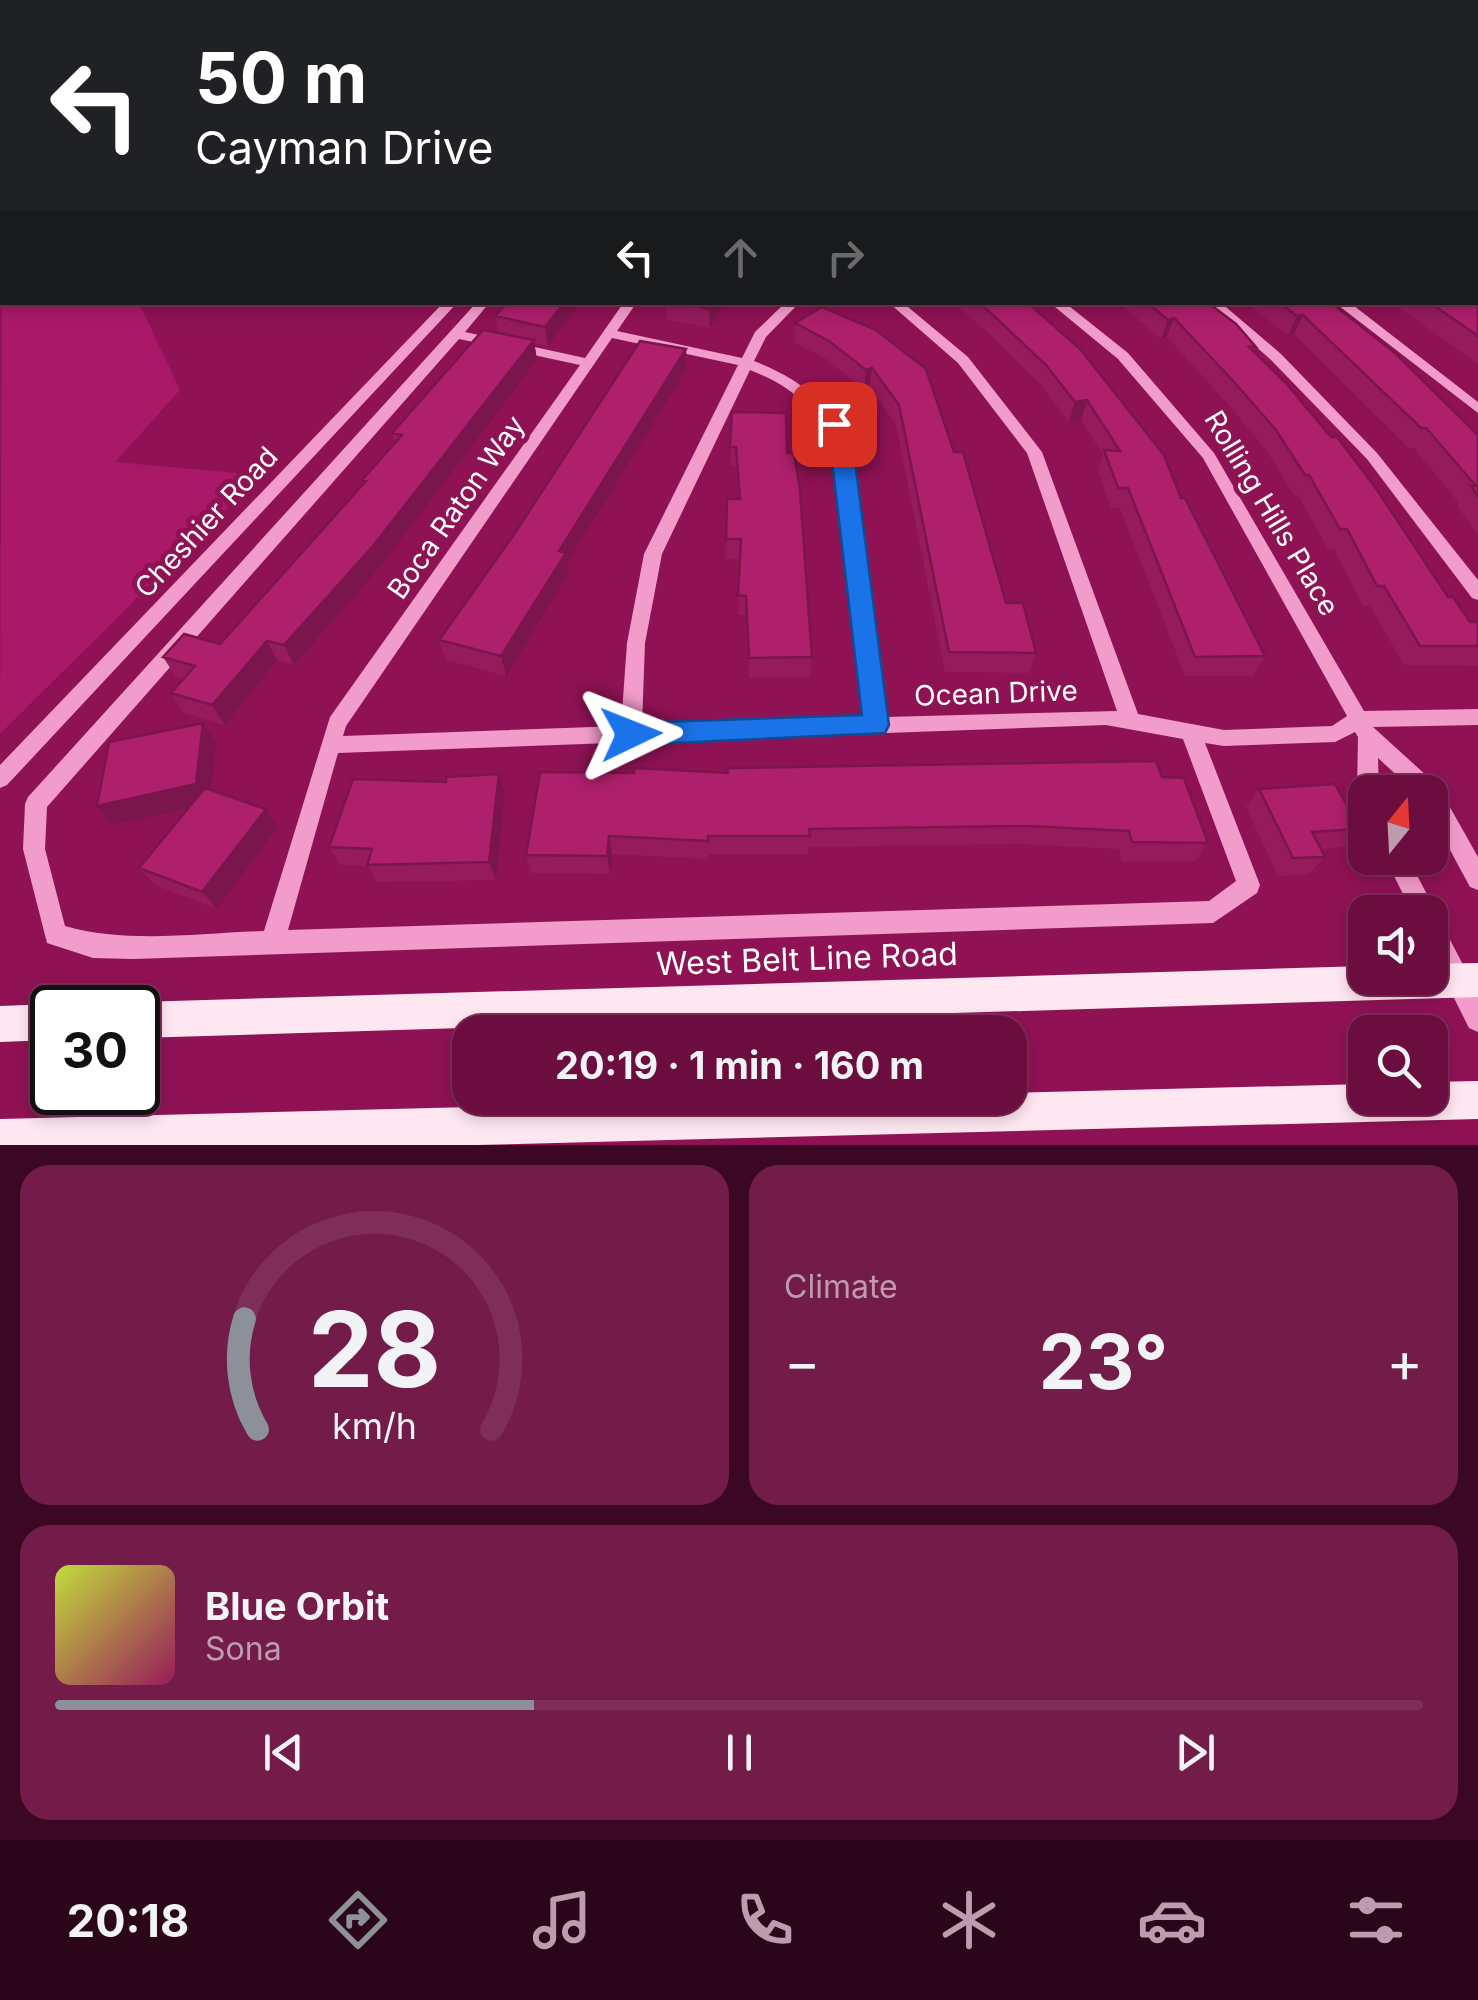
<!DOCTYPE html>
<meta charset="utf-8">
<style>
body{margin:0;font-family:Inter,sans-serif;background:#731c4a;color:#f1f3f6;height:100vh;display:flex;flex-direction:column;font-size:38px;white-space:nowrap}
*{box-sizing:border-box;margin:0}
p{font-size:32px;color:#be9cb0}
.icon{flex:none;width:55px;height:55px;fill:none;stroke:currentColor;stroke-width:2;stroke-linecap:round;stroke-linejoin:round}
.map{position:relative;height:1145px;overflow:hidden}
.sheet{display:flex;flex-direction:column;gap:20px;padding:20px;background:#3b0823;flex:1}
.sheet>*{flex:none}
.hud{position:absolute;left:0px;top:0px;width:1480px;height:305px;box-shadow:0 5px 15px #0003,0 0 0 2px #7e2e59;background:#202124;color:#fff;overflow:hidden}
.needle{width:65px;rotate:18deg}
.fabs{position:absolute;left:1348px;top:775px;display:grid;gap:20px}
.fabs a{display:grid;place-items:center;width:100px;height:100px;border-radius:20px;background:#6b0e3f;box-shadow:0 5px 15px #0003,0 0 0 2px #7e2e59;font-size:50px}
.speed{position:absolute;left:30px;top:985px;display:flex;gap:20px;font-size:50px;font-weight:700;text-align:center}
.speed>*{display:grid;place-content:center;width:130px;height:130px;border-radius:50%;background:#6b0e3f;box-shadow:0 5px 15px #0003,0 0 0 2px #7e2e59;line-height:1}
.speed .limit{border:5px solid #111;border-radius:15px;background:#fff;color:#111}
.pin{position:absolute;display:grid;place-items:center;width:85px;height:85px;color:#fff;margin:-42px;border-radius:20px;box-shadow:0 5px 15px #0006}
.me{position:absolute;width:110px;margin:-55px;rotate:88deg;stroke-linejoin:round;filter:drop-shadow(0 0 8px #0008)}
.turn{display:flex;align-items:center;gap:35px;height:210px;padding:0 30px;font-size:45px}
.turn .icon{width:130px;height:130px;stroke-width:2.5}
.turn b{display:block;font-size:70px;line-height:85px}
.lanes{display:flex;align-items:center;height:95px;padding:0 30px;background:#0003;justify-content:center;gap:50px;direction:ltr}
.lanes .off{opacity:.35}
.big{font-size:75px;font-weight:700;line-height:1.1}
.sheet .card{flex:1;display:flex;flex-direction:column;justify-content:center;gap:15px;min-width:0;padding:0 35px;border-radius:30px;background:#731c4a}
.sheet .dial{align-items:center;gap:0}
.dial svg{height:260px;overflow:visible;fill:none;stroke:#7e2e59;stroke-width:7;stroke-linecap:round;text-anchor:middle}
.dial text{fill:#f1f3f6;stroke:none}
.song{display:flex;align-items:center;gap:30px}
.cover{width:120px;height:120px;border-radius:15px;background:linear-gradient(135deg,hsl(70 70% 55%),hsl(330 70% 35%))}
.played{height:10px;border-radius:5px;background:linear-gradient(90deg,#8c9099 35%,#7e2e59 35%)}
.keys{display:flex;justify-content:space-around;direction:ltr}
.heat{display:flex;justify-content:space-between;align-items:center;font-size:55px;direction:ltr}
.sheet .tiles{flex:1;display:grid;gap:20px;grid-template-columns:1fr 1fr}
.card:last-child{grid-column:span 2}
.trip{position:absolute;left:452px;top:1015px;width:575px;height:100px;border-radius:30px;background:#6b0e3f;box-shadow:0 5px 15px #0003,0 0 0 2px #7e2e59;font-weight:700;line-height:100px;text-align:center}
.dock{display:flex;height:160px;justify-content:space-around;align-items:center;background:#2b0619;color:#be9cb0}
.dock .icon{width:70px;height:70px}
.dock .current{color:#8c9099}
.dock b{font-size:45px;color:#f1f3f6}
.map>svg:first-child{display:block}
.green{fill:#a91967}
.lines{fill:none;stroke-linecap:round;stroke-linejoin:round}
.minor{fill:#f29ccb;fill-rule:evenodd}
.major{fill:#ffe7f2;fill-rule:evenodd}
.wall{fill:#961b5d}
.shaded-wall{fill:#7a164c}
.building{fill:#ae1f6c;stroke:#7a164c;stroke-width:2.5}
.route{fill:#1a73e8;stroke:#114b97;stroke-width:2.5}
.labels{text-anchor:middle;stroke-width:10;stroke-linejoin:round;paint-order:stroke}
.street-label{font-size:28px;fill:#fff;stroke:#8f1254}
.near-street-label{font-size:32px;fill:#fff;stroke:#8f1254}
</style>
<div class="map">
<svg width="1478" height="1145" viewBox="0 0 1478 1145">
<rect width="100%" height="100%" fill="#8f1254"/>
<path class="green" d="M2,238v64l137,1 41,87 -65,72 145,13 -260,259z"/>
<g class="lines">
<path class="minor" d="M0,53l2,1v4l-2,1z
M0,209h2v8h-2z
M444,302h14l-451,483 -7,3v-23z
M477,302h13l-25,30 120,26 39,-56h13l-20,29 125,27 13,-26 31,-30h14l-34,35 -12,24c49,20 71,39 97,85l34,271 232,-6 -90,-258 -69,-90 -70,-61h14l66,55 74,95 96,262 86,16 108,-4 15,-10 -144,-258 -85,-99 -69,-57h15l64,51 86,100 150,258 114,-2v16l-105,2 65,59 40,71v33l-8,-3 -40,-74v-21h-15l-37,-34 1,34h-14v8l-5,-1 -3,-7 1,-55 -3,-5 -20,10 -111,4 -19,-3 55,142 -3,8 -44,30 -1080,36 -40,-1 -46,-15 -24,-94 2,-45 3,-7zM612,338l126,27 -94,189 -17,89 -6,83 -278,10 3,-10zM459,339l121,26 -250,352 -66,214c-65,2 -136,13 -199,-5l-20,-77 2,-42zM750,370c43,17 63,36 85,76l30,271 -223,8 3,-82 17,-89zM1106,725l77,14 53,142 -27,20 -921,29 50,-177z
M1206,302h14l61,52 96,99 101,127v20l-6,-2 -105,-139 -96,-99z
M1334,302h15l129,100v11z
M1385,858h23l24,46 2,11 4,2 40,76v39l-9,-4 -39,-78v-38h-18z"/>
<path class="major" d="M1478,963v34l-1340,41v-30h-13l13,-6 1227,-36v12h65v-14z
M52,1004l8,4h-8v32l-52,2v-36z
M1478,1081v38l-1001,26h-477v-26l830,-21h180v-5l355,-9v14h65v-16z"/>
</g>
<path class="wall" d="M1125,0h107l-9,2h-58l-6,-2 -10,2h-18z
M2,2v47h-2v-46z
M1478,300v64l-87,-62h87z
M508,302h74l-34,44 -14,-3 3,17 -156,206 -87,99 -17,-5 -52,65 -41,-12 -13,-20 13,-14 -8,-2 -13,-20 57,-13 143,-160 -1,-4 33,-37 -3,-10 107,-100 -4,-17z
M666,302h60l-16,26 -43,-8z
M952,302h75l154,196 84,158 -12,20h-68l-65,-168h-9l-13,-38 5,-15 -22,-35 -12,2 -28,-37 -58,-57z
M1118,302h89l49,45 -2,5 194,245 22,25h8v44l-74,-1 -34,-59h-7l-29,-57h-6l-30,-54h-4l-28,-45 -39,-47 -60,-66 -6,2z
M1244,302h86l148,133v100l-21,-29 2,-3 -45,-55h-5l-115,-114 -6,1z
M822,307l132,145 52,151 30,50 -7,20 -84,-1 -49,-248 -27,-36 -5,2 -36,-30 -34,-18 1,-19z
M686,349l1,20 -120,194 2,10 -63,103 -60,-16 -7,-20z
M730,447l57,6 25,204 -2,20 -61,1 -3,-63h-8l2,-56h-14v-20l13,-40 -3,-32h-5z
M216,742l-5,48 55,19 12,18 -61,82 -62,-24 -16,-17 49,-60 -75,17 -16,-19z
M728,773l434,4 46,66 -13,18h-73l-3,-12 -100,-5 -210,3 -1,7h-99l-1,5 -96,-5 -2,20 -79,-1 -5,-18z
M499,774l6,19 -9,87 -119,2 -9,-16 -28,-1 -11,-18 117,-65z
M1259,789l101,40 -16,18 -23,2 4,8 -16,17 -31,2 -32,-69z"/>
<path class="shaded-wall" d="M185,0h51l-5,2h-51z
M1139,0h21l-11,2h-11z
M1194,0h38l-9,2h-30z
M565,302h17l-34,44 -3,-19z
M713,302h13l-16,26 -1,-19z
M1303,315l-9,19 -6,1 9,-19z
M1174,318l-7,19 -6,2 7,-19z
M534,340l3,20 -156,206 -87,99 -10,-20z
M686,349l1,20 -120,194 2,10 -63,103 -5,-20 58,-105z
M872,368l-3,20 -5,2 2,-20z
M1087,400l-6,20 -12,2 6,-20z
M267,641l10,19 -52,65 -13,-20z
M203,723l13,19 -6,61 -97,22 -16,-19z
M499,774l6,19 -9,87 -7,-18z
M266,809l12,18 -61,82 -15,-17z
M609,836l3,18 -2,20 -3,-18z"/>
<path class="building" d="M10,0h175l-5,2h-178z
M805,0h36l-2,2h-36z
M2,2v27h-2v-26z
M1478,300v36l-49,-34h49z
M508,302h57l-20,25 -50,-11z
M674,302h39l-4,7z
M979,302h48l53,47 84,106 17,43h4l80,158 -70,1 -67,-169h-10l-14,-38 16,1 -33,-51 -12,2 -29,-37z
M1147,302h60l29,22 20,23h-7l37,36 45,54h6l38,50 73,110h5l17,25h8v24h-58l-36,-60h-7l-30,-57h-7l-31,-54h-4l-29,-45 -41,-47 -61,-65 -6,2z
M1278,302h52l64,50 84,83v61l-7,-10h5l-50,-58h-5l-118,-113 -6,1z
M822,307l54,23 50,39 28,83h9l43,151h17l13,50 -87,-1 -50,-247 -27,-37 -6,2 -37,-29 -34,-18z
M483,330l51,10 -161,206 -89,99 -17,-4 -55,64 -41,-12 24,-27 -32,-9 21,-23 36,10 146,-163 -4,-1 40,-45 -10,-2z
M640,341l46,8 -127,202 7,2 -65,103 -62,-16 76,-107z
M732,412l54,1 1,40h7l6,37 12,167 -63,1 -3,-62 -8,-1 3,-56h-15l1,-40h13l-4,-52h-6z
M203,723l-7,61 -99,22 12,-64z
M1156,761l6,16 22,1 24,65 -76,-1 -3,-11 -103,-5 -217,3 1,7h-102v5l-99,-5 -2,20 -81,-1 14,-83 94,1v-5l94,5v-5z
M499,774l-10,88 -122,3 5,-16 -43,-2 24,-68 93,3v-5z
M1335,784l25,45 -48,3 13,25 -32,1 -34,-69z
M205,788l61,21 -64,83 -63,-24z"/>
<path class="route" d="M827,419h14l12,27 36,279 -4,8 -254,12 -10,-3 -3,-8 13,-11 231,-8z"/>
<g class="labels">
<g class="street-label">
<text transform="translate(456 507) rotate(-55)" y="10">Boca Raton Way</text>
<text transform="translate(1272 513) rotate(59)" y="10">Rolling Hills Place</text>
<text transform="translate(206 522) rotate(-47)" y="10">Cheshier Road</text>
<text transform="translate(996 693) rotate(-2)" y="10">Ocean Drive</text>
</g>
<g class="near-street-label">
<text transform="translate(807 959) rotate(-2)" y="11">West Belt Line Road</text>
</g>
</g>
</svg>
<div class="fabs">
<a><svg class="needle" viewBox="-14 -14 28 28"><path d="M0-13l5 13h-10z" fill="#e53935"/><path d="M0 13l5-13h-10z" fill="#be9cb0"/></svg></a>
<a><svg class="icon" aria-label="sound" viewBox="0 0 24 24"><path d="M4 9h4l5-4v14l-5-4H4zM17 9q2 3 0 6"/></svg></a>
<a><svg class="icon" aria-label="search" viewBox="0 0 24 24"><circle cx="10" cy="10" r="6"/><path d="M15 15l6 6"/></svg></a>
</div>
<div class="speed"><div class="limit">30</div></div>
<div class="pin" style="left:834px;top:424px;background:#d93025"><svg class="icon" aria-label="arrive" viewBox="0 0 24 24"><path d="M6 21V4h12l-3 4 3 4H6"/></svg></div>
<svg class="me" style="left:631px;top:734px" viewBox="-20 -20 40 40"><path d="M0-17L14 15 0 8-14 15z" fill="#1a73e8" stroke="#fff" stroke-width="4"/></svg>
<div class="trip">20:19 · 1 min · 160 m</div>
<div class="hud">
<div class="turn"><svg class="icon" aria-label="left" viewBox="0 0 24 24"><path d="M17 20v-9H6M10 6l-5 5 5 5"/></svg><div><b>50 m</b>Cayman Drive</div></div>
<div class="lanes"><svg class="icon" aria-label="left" viewBox="0 0 24 24"><path d="M17 20v-9H6M10 6l-5 5 5 5"/></svg><svg class="icon off" aria-label="ahead" viewBox="0 0 24 24"><path d="M12 20V5M6 11l6-6 6 6"/></svg><svg class="icon off" aria-label="right" viewBox="0 0 24 24"><path d="M7 20v-9h11M14 6l5 5-5 5"/></svg></div>
</div>
</div>
<section class="sheet">
<div class="tiles">
<div class="card dial"><svg viewBox="0 0 100 80">
<path d="M14 69A42 42 0 1 1 86 69"/>
<path d="M14 69A42 42 0 0 1 10 35" stroke="#8c9099"/>
<text x="50" y="56" font-size="32" font-weight="700">28</text>
<text x="50" y="72" font-size="11">km/h</text>
</svg></div>
<div class="card"><p>Climate</p>
<div class="heat"><a>−</a><b class="big">23°</b><a>+</a></div>
</div>
<div class="card">
<div class="song"><i class="cover"></i><div><b>Blue Orbit</b><p>Sona</p></div></div>
<div class="played"></div>
<div class="keys"><svg class="icon" aria-label="previous" viewBox="0 0 24 24"><path d="M18 5L8 12l10 7zM5 5v14"/></svg><svg class="icon" aria-label="pause" viewBox="0 0 24 24"><path d="M8 5v14M16 5v14"/></svg><svg class="icon" aria-label="next" viewBox="0 0 24 24"><path d="M6 5l10 7-10 7zM19 5v14"/></svg></div>
</div>
</div>
</section>
<nav class="dock">
<b>20:18</b>
<svg class="icon current" aria-label="directions" viewBox="0 0 24 24"><path d="M12 3l9 9-9 9-9-9zM9 14v-3h6M13 9l2 2-2 2"/></svg>
<svg class="icon" aria-label="music" viewBox="0 0 24 24"><path d="M9 18V5l10-2v13"/><circle cx="6" cy="18" r="3"/><circle cx="16" cy="16" r="3"/></svg>
<svg class="icon" aria-label="phone" viewBox="0 0 24 24"><path d="M5 4h4l2 5-3 2q2 4 5 5l2-3 5 2v4C11 20 4 13 5 4z"/></svg>
<svg class="icon" aria-label="climate" viewBox="0 0 24 24"><path d="M12 3v18M4 7l16 10M4 17L20 7"/></svg>
<svg class="icon" aria-label="car" viewBox="0 0 24 24"><path d="M5 17H2v-5l4-1 3-4h7l3 4 3 1v5h-3M9 17h6M6 11h13"/><circle cx="7" cy="17" r="2"/><circle cx="17" cy="17" r="2"/></svg>
<svg class="icon" aria-label="filters" viewBox="0 0 24 24"><path d="M4 7h16M4 17h16"/><circle cx="9" cy="7" r="2"/><circle cx="15" cy="17" r="2"/></svg>
</nav>
